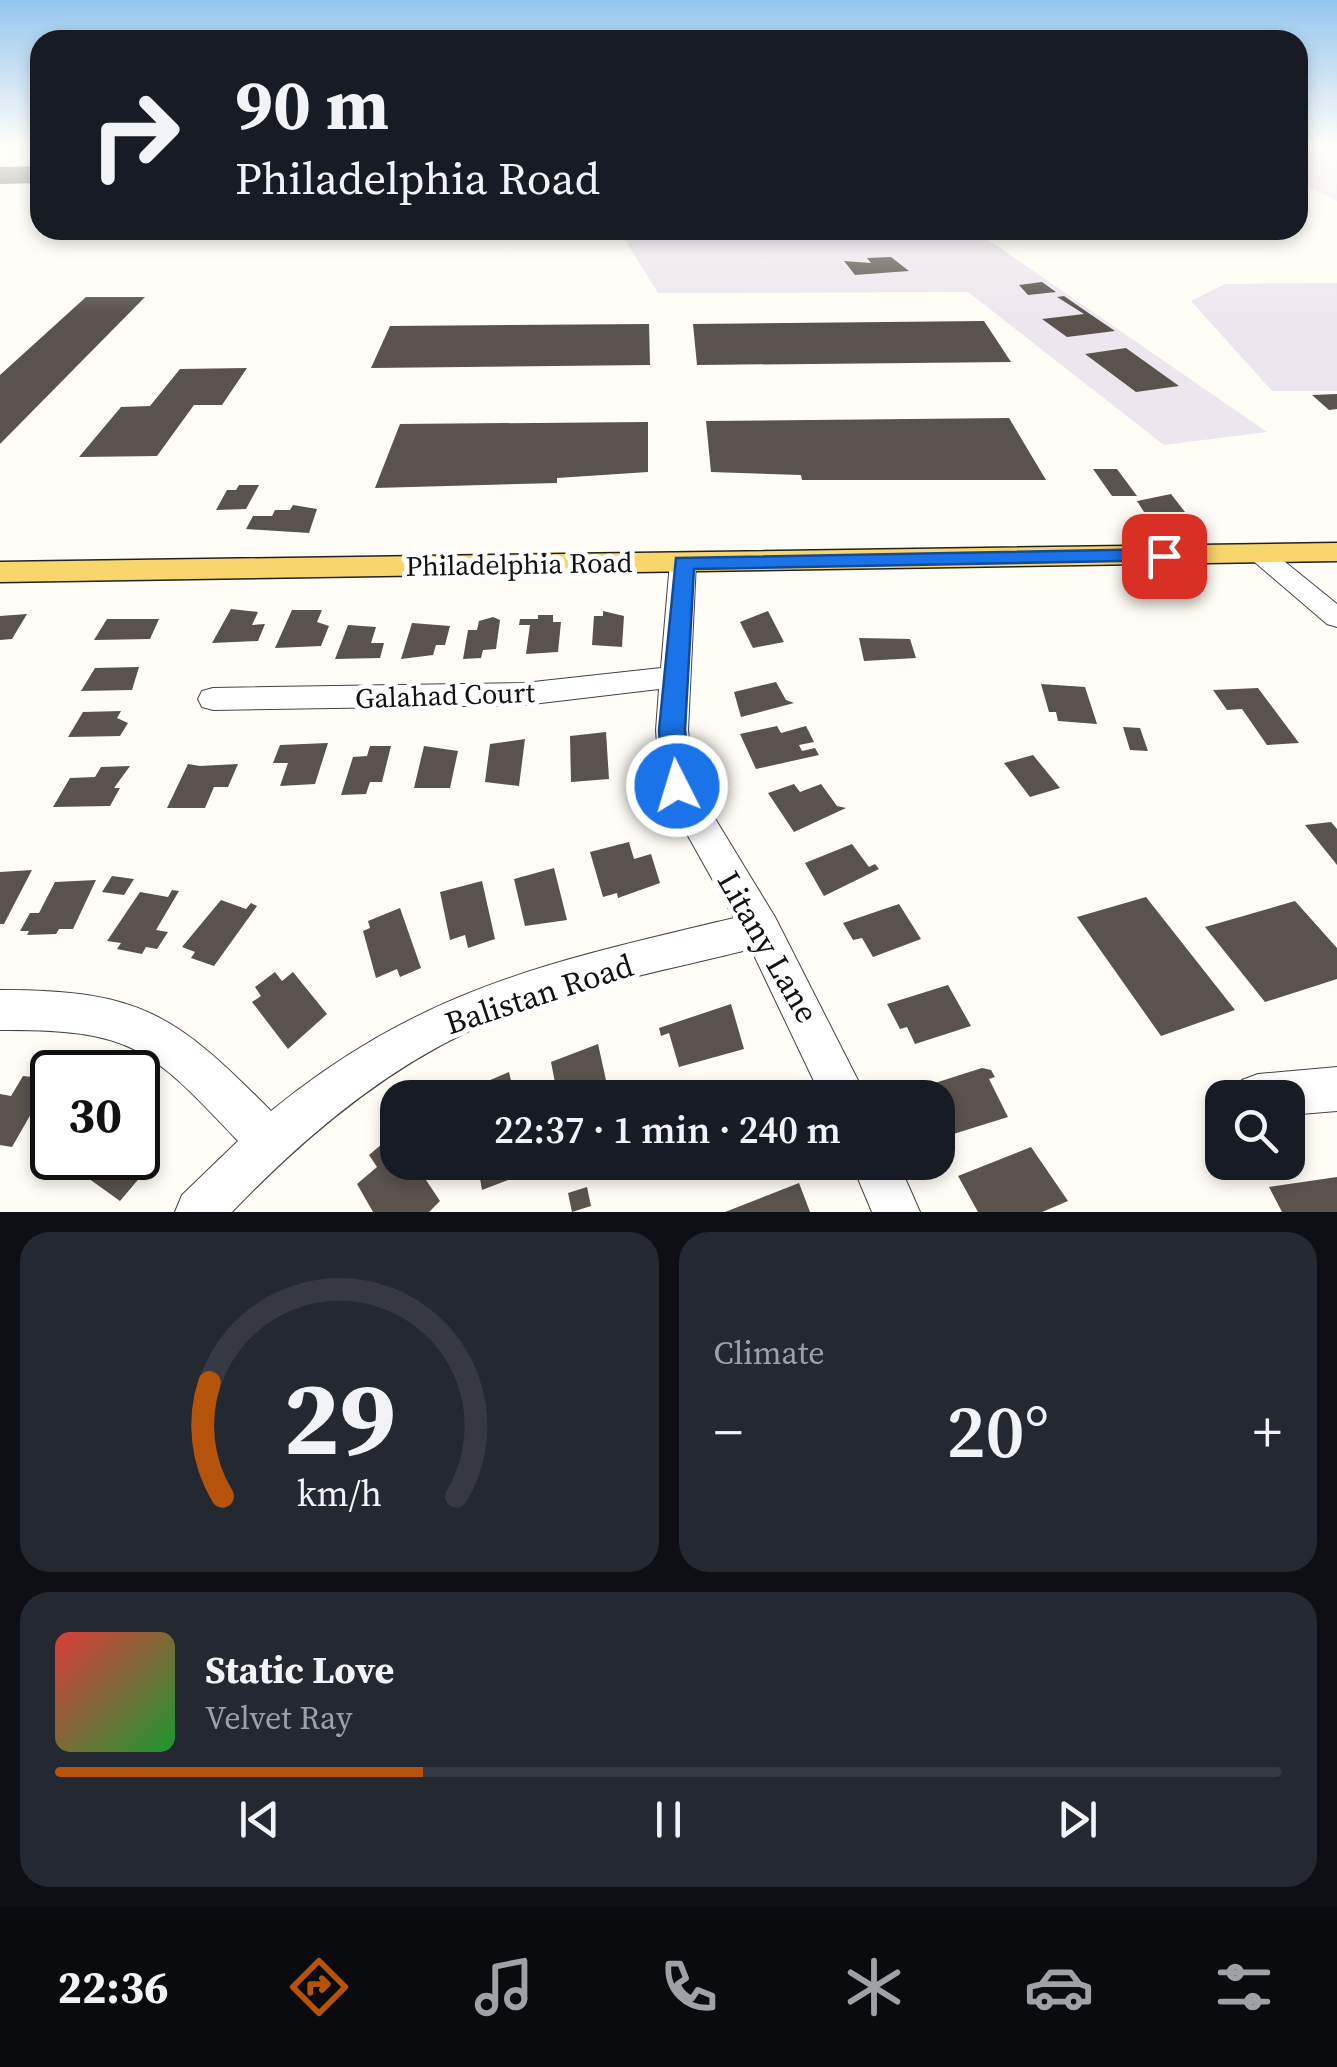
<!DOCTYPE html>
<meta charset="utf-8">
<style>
body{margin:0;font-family:"Source Serif 4",serif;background:#242831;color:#f1f3f6;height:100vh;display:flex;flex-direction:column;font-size:38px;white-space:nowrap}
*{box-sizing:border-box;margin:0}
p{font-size:32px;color:#9ea1a6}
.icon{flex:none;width:55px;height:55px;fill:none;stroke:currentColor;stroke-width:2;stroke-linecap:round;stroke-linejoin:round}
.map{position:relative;height:1212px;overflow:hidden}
.details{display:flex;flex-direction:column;gap:20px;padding:20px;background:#0d0f14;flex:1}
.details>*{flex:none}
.hud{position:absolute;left:30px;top:30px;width:1278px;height:210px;border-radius:30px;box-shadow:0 5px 15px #0003;background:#171b24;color:#f1f3f6;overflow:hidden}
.tools{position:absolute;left:1205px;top:1080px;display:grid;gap:20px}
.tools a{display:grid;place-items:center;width:100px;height:100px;border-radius:20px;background:#171b24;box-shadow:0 5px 15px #0003;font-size:50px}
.speed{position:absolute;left:30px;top:1050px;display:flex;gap:20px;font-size:50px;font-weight:700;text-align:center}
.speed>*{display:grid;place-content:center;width:130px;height:130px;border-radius:50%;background:#171b24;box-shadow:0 5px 15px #0003;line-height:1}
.speed .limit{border:5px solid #111;border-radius:15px;background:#fff;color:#111}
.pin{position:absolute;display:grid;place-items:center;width:85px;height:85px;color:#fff;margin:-42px;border-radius:20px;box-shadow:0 5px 15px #0006}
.me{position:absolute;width:110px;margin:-55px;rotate:355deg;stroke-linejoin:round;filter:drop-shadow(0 0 8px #0008)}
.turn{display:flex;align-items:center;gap:35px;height:210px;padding:0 40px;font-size:45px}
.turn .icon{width:130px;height:130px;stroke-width:2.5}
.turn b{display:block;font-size:70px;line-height:85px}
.big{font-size:75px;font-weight:600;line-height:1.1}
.details .tile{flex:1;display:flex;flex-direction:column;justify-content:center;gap:15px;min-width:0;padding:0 35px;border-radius:30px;background:#242831}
.details .dial{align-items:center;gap:0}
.dial svg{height:260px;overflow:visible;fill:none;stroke:#363941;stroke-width:7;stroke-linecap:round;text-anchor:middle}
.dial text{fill:#f1f3f6;stroke:none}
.song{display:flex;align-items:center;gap:30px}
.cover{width:120px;height:120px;border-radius:15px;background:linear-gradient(135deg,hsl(0 70% 55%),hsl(130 70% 35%))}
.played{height:10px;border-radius:5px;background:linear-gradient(90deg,#b45309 30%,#363941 30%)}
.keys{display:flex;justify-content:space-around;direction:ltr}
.heat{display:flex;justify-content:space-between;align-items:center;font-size:55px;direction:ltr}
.details .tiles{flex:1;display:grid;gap:20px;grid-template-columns:1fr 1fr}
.tile:last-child{grid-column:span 2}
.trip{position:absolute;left:380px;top:1080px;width:575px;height:100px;border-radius:30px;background:#171b24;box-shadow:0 5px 15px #0003;font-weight:600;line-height:100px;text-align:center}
.tab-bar{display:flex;height:160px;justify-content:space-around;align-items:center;background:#090b0e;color:#9ea1a6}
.tab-bar .icon{width:70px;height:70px}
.tab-bar .selected{color:#b45309}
.tab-bar b{font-size:45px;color:#f1f3f6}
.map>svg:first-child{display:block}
.industrial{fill:#eee6ef}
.building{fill:#5a524d}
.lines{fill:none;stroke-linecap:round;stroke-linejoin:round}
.minor-casing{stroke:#444;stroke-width:2}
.major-casing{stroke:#222;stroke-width:3}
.minor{fill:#fff;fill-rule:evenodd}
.major{fill:#f9d66b;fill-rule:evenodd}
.route{fill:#1a73e8;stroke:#114b97;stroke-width:2.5}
.labels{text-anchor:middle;stroke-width:10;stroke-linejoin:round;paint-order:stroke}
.street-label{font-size:28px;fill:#111;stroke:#fff}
.near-street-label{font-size:32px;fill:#111;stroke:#fff}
</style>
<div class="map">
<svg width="1337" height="1212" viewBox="0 0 1337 1212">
<rect width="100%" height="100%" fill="#fffdf5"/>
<path class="industrial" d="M1298,144h39v57l-39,-19z
M619,230h355l293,202 -103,13 -196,-153 -310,1z
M1337,283v108h-65l-81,-90 34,-17z"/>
<path class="building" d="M40,166v17l-40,1v-17z
M891,257l18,14 -54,4 -11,-14 27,2 -4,-5z
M1042,282l14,10 -28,3 -9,-10z
M1064,296l23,16 28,19 -48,6 -25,-18 42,-5 -27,-17z
M86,297h59l-145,147v-69z
M984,321l27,41 -314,3 -4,-41z
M649,324l1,41 -279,3 19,-42z
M1126,348l53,38 -43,6 -51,-38z
M247,368l-25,37h-28l-37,51 -78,1 42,-50 29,-1 30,-37z
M1337,394v15l-8,1 -17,-15z
M1009,418l37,62h-244l-1,-5 -90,-3 -5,-51z
M648,422v50l-91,6v5l-182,5 25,-64z
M1093,469h24l20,27h-25z
M239,485h20l-13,24 -30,1 11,-20h9z
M1171,494l14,18h-41l-7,-11z
M293,505l24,4 -8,24 -63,-4 7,-13h19l3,-6h15z
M231,609l27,3 -6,13 13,-1 -7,17 -46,2z
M292,610h30l-5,12 12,4 -8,20 -46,2z
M603,611l21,5 -2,31 -30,-2 2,-29h9z
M768,611l16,31 -31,6 -13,-26z
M27,614l-15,25 -12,1v-24z
M538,615h15v7h8l-3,30 -32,2 4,-29h-11l1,-6h18z
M493,617l7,3 -4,29 -13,1 -2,8 -18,1 5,-29h9l2,-9z
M107,619h52l-9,20 -56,1z
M412,623l38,3 -5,19h-9l-3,10 -32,4z
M348,625l28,2 -5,16h13l-4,15 -45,1z
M859,638l51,1 6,19 -52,3z
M139,667l-7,23 -51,1 14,-23z
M776,682l10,18 8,3 -53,14 -7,-25z
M1041,684l44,3 12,37 -39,-3 -2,-9h-7z
M1258,688l41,55 -32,2 -25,-36 -15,1 -14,-20z
M121,711l-4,7 11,5 -8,13 -52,1 15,-25z
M777,726l4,7 25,-7 8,16 -15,3 3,6 13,-3 4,7 -63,14 -16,-35z
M1123,727l17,1 8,23 -18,-1z
M606,732l3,47 -38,3 -1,-46z
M525,739l-6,47 -34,-4 5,-38z
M328,743l-13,41 -35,2 8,-23h-15l7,-18z
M370,746h21l-9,36h-12l-4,12 -25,1 12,-38 14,-1z
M424,746l34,5 -8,37h-36z
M1033,755l27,33 -30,9 -26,-34z
M188,764l12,2 38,-2 -10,23h-14l-9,21h-38z
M130,766l-16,22h6l-10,18 -57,1 17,-29 25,-1 6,-10z
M794,784l6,8 21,-8 16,22 9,2 -52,24 -26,-39z
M1331,822l6,7v36l-32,-40z
M629,842l5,17 17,-5 9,29 -42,15 -1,-5 -14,4 -13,-45z
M852,844l17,23 6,-3 4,5 -55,27 -19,-33z
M554,868l13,52 -42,6 -11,-47z
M32,870l-28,54h-4v-52z
M112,876l22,3 -10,16 -22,-3z
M96,880l-23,49h-14l-3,5 -29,1 2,-4h-9l10,-18h9l16,-31z
M482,881l13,58 -27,9 -3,-13 -15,5 -10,-48z
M172,890l7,1 -23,39 12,2 -11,17 -11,-2 -4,7 -25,-5 4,-6 -14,-2 33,-49 28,5z
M1146,897l89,113 -74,26 -84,-119z
M221,900l25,9 5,-6 6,3 -43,60 -23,-8 4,-6 -13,-5z
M1295,901l42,47v31l-72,23 -60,-75z
M899,904l22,35 -48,18 -11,-19 -9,2 -10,-17z
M400,908l21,60 -21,9 -3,-8 -21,9 -13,-47 7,-3 -2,-7z
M275,972l7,9 11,-9 34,42 -39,35 -36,-47 9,-6 -6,-9z
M948,985l23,41 -56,18 -8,-17 -7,2 -13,-25z
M731,1004l13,45 -65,18 -10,-34 -8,3 -2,-8z
M598,1044l12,54h-52l-7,-36z
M982,1068l9,2 4,7 -6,2 19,38 -61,19 -9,-19v-19h-15l-4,-10z
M509,1072l6,26h-52l-1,-6z
M23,1076l28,3 -39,68 -12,-2v-51l11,2z
M764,1085l3,13h-39v-1z
M395,1133l3,29h16l26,39 -11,11h-56l-16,-28 20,-17 -8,-12z
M138,1137l15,10 -19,22 8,6 -22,26 -53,-38 5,-5h66z
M1031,1147l37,54 -26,11h-64l-20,-36z
M477,1162h53l2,9 -50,19z
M1337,1177v35h-55l-13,-25z
M799,1183l11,29h-85z
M587,1187l4,19 -19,6 -4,-19z"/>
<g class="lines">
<defs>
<path id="minor" d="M1260,546l9,3 68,55v23l-10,-3 -76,-65 -4,-5z
M683,554l13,8 -8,168 6,54 81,133 92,181h-45l-71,-149c-95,24 -195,41 -284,83 -90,43 -167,109 -235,180h-57l7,-17 56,-54c-88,-93 -105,-112 -238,-111v-40c141,0 175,24 271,121 151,-123 279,-149 463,-193l-74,-132 -4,-56 3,-41 -135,16 -311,5 -11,-3 -4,-8 4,-8 11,-3 311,-5 137,-15 9,-106z
M1337,1067v44l-49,4v-17l-52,-2 6,-16 16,-6z
M851,1162h47l22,50h-48z"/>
<path id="major" d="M1337,543v18l-1337,21v-20z"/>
</defs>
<use href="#minor" class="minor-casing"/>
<use href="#major" class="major-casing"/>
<use href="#minor" class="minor"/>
<use href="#major" class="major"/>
</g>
<linearGradient id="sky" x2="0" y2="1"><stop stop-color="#95c6ee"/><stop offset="0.46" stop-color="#fffefa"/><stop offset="1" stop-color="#fffefa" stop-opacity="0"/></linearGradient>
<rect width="1337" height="314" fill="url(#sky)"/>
<path class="route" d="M1164,549l8,2v9l-478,9 -9,161 6,56 -4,7h-20l-4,-7 -4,-56 17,-172z"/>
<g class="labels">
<g class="street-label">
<text transform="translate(519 564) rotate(-1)" y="10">Philadelphia Road</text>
<text transform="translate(445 695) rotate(-2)" y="10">Galahad Court</text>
</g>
<g class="near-street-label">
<text transform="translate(768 947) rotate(60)" y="11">Litany Lane</text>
<text transform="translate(539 994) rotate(-18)" y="11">Balistan Road</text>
</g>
</g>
</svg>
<div class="tools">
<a><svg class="icon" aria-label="search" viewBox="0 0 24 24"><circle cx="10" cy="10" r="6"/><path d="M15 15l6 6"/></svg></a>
</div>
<div class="speed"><div class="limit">30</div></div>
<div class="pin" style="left:1164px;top:556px;background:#d93025"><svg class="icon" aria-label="arrive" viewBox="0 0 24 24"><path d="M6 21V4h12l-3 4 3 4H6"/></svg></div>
<svg class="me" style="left:677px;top:786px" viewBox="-20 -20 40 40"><circle r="17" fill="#1a73e8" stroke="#fff" stroke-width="3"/><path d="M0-11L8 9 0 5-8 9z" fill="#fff"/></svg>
<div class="trip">22:37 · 1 min · 240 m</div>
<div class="hud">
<div class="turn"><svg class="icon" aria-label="right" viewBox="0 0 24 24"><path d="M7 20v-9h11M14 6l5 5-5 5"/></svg><div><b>90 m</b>Philadelphia Road</div></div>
</div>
</div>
<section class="details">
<div class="tiles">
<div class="tile dial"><svg viewBox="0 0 100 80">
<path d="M14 69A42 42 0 1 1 86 69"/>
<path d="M14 69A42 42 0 0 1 10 34" stroke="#b45309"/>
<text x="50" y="56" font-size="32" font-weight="700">29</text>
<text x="50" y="72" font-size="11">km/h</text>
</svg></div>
<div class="tile"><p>Climate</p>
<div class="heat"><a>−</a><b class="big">20°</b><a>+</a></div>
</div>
<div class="tile">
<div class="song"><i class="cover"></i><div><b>Static Love</b><p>Velvet Ray</p></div></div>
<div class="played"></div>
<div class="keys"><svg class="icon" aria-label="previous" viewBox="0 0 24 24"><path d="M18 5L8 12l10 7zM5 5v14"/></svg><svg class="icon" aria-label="pause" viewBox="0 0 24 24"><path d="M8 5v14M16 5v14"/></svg><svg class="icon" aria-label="next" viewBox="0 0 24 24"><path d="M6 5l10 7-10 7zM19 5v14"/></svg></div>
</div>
</div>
</section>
<nav class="tab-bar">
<b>22:36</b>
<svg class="icon selected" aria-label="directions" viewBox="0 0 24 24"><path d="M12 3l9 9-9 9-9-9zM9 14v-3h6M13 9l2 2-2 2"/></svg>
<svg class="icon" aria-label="music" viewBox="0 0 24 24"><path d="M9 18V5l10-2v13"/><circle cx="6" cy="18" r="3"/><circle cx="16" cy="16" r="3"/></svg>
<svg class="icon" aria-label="phone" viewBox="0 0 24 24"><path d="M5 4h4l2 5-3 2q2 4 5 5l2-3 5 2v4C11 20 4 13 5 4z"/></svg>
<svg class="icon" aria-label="climate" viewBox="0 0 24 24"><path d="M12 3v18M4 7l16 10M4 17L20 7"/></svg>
<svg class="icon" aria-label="car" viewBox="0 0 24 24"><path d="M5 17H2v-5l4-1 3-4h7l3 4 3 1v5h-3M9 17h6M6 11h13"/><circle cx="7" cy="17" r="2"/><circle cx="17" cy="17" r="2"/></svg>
<svg class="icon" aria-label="filters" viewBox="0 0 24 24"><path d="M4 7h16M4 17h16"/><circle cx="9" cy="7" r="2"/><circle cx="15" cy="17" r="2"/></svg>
</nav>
